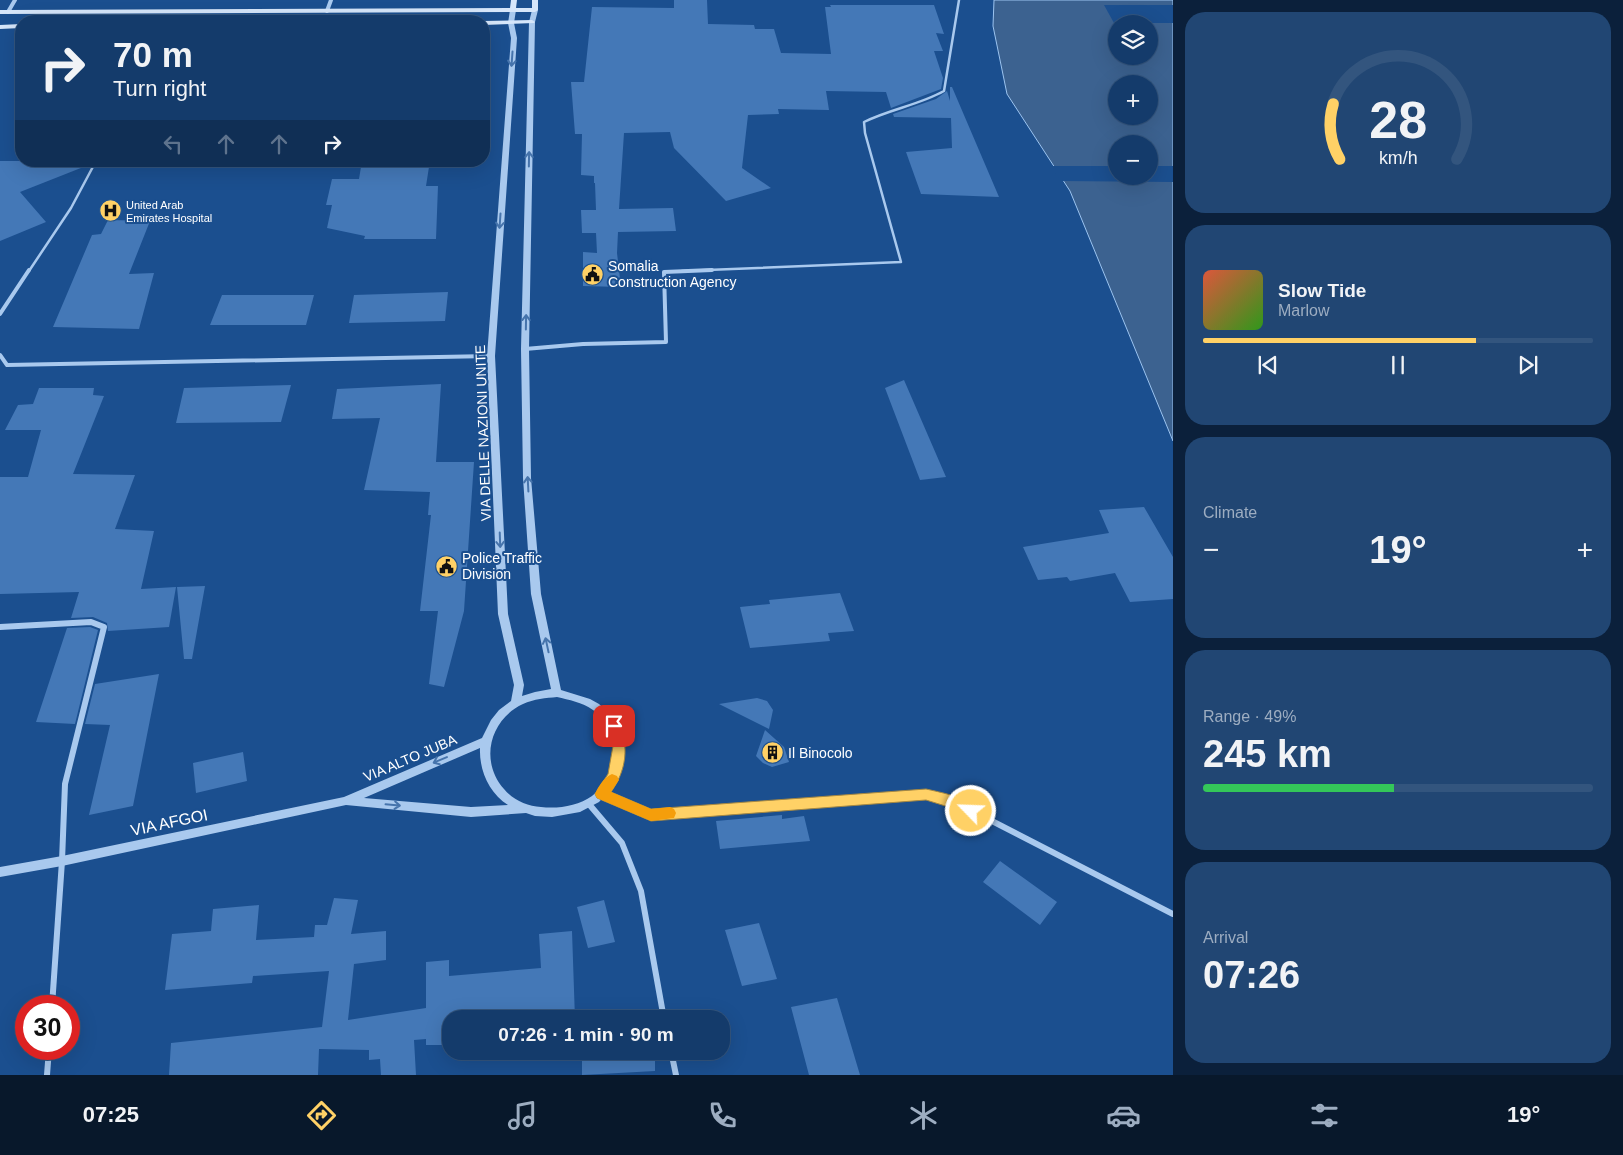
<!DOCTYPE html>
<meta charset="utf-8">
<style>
body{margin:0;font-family:Arial,sans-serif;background:#214673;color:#f1f3f6;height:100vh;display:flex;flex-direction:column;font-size:19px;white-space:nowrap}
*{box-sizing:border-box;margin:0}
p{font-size:16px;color:#9dadc1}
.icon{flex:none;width:28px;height:28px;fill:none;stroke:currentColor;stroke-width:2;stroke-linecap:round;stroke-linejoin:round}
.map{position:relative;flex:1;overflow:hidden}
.drawer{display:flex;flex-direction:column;gap:12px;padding:12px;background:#0b203b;width:450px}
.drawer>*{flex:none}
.banner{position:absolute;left:15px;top:15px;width:475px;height:152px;border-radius:20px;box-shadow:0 5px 20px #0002,0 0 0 1px #33557e;background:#143b6b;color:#f1f3f6;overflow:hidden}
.buttons{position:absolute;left:1108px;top:15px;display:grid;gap:10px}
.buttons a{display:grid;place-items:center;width:50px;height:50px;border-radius:50%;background:#143b6b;box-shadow:0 5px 20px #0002,0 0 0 1px #33557e;font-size:25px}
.speed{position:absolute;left:15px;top:995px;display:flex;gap:10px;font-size:25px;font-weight:700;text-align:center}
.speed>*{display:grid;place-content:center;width:65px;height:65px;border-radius:50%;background:#143b6b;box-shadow:0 5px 20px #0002,0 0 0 1px #33557e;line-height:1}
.speed .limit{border:8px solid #d22;background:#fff;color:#111}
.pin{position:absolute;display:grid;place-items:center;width:42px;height:42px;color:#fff;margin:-21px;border-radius:10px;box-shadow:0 2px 8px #0006}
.me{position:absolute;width:55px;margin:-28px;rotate:294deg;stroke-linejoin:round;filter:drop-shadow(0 0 4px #0008)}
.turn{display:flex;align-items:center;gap:18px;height:105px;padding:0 15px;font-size:22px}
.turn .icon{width:65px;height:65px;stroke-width:2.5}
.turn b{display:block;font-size:35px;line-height:42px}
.lanes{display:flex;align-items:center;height:48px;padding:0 15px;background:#0003;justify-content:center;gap:25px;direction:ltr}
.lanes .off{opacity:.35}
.big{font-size:38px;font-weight:700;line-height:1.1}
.drawer .tile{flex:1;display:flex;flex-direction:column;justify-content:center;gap:8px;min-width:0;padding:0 18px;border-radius:20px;background:#214673}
.drawer .dial{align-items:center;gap:0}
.dial svg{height:130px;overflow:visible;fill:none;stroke:#33557e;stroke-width:7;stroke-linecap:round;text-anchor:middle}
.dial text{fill:#f1f3f6;stroke:none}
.song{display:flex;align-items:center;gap:15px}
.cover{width:60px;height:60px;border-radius:8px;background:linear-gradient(135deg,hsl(10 70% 55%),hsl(110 70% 35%))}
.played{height:5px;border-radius:2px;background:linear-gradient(90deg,#ffd166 70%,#33557e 70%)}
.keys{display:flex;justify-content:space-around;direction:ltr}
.heat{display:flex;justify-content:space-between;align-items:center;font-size:28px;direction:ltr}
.charge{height:8px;border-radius:4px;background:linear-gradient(90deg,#34c759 49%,#33557e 0)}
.trip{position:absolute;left:442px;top:1010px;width:288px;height:50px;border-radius:20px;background:#143b6b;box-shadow:0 5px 20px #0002,0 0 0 1px #33557e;font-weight:700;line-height:50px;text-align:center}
.tab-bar{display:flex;height:80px;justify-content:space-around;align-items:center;background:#08182b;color:#9dadc1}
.tab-bar .icon{width:35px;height:35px}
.tab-bar .selected{color:#ffd166}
.tab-bar b{font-size:22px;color:#f1f3f6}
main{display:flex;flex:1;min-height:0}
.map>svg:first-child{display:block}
.water{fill:#3c6290;stroke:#9cc4f0;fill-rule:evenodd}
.pier{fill:#1b4f8f}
.building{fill:#4478b7}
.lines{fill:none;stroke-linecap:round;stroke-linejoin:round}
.service-far1{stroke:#a9c9ee;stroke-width:2.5}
.service{stroke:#a9c9ee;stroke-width:4}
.minor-far1{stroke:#a9c9ee;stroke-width:4}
.minor{stroke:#a9c9ee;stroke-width:6}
.tertiary{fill:#a9c9ee;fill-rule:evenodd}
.secondary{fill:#d6e6fa;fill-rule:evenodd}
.oneway{stroke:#4674ac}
.route{fill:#ffd166;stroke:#a68842}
.slow{fill:#f59e0b}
.labels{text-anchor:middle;stroke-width:4;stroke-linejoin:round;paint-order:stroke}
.far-poi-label{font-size:11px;fill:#fff;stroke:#1b4f8f;text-anchor:start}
.poi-label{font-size:14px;fill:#fff;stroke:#1b4f8f;text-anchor:start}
.street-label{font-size:14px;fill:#fff;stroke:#1b4f8f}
.near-street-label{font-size:16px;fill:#fff;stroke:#1b4f8f}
</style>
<main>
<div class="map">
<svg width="1173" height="1075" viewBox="0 0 1173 1075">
<rect width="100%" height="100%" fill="#1b4f8f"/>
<path class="water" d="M994,0h179v441l-103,-250 -63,-97 -14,-68zM1116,24h33v32h-33zM1116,84h33v32h-33zM1116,144h33v32h-33z"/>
<path class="pier" d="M1104,5h69v18h-59z
M1050,166h66v10h33v-10h24v16l-112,-1z"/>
<path class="building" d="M674,0h33l1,24 46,1 1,4h19l7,24 50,1 -6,-47h6l-1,-2h104l10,29 -8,-1 7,18h-9l9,27 -2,11 -50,19 -5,-16 -60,-1 3,19 -51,-1 1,5 -31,1 -6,53 29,20 -45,13 -52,-53 -4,-16 -46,1 -5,76 54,-1 3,23 -58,1 -1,21 4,34 -38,-1v-34l14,1 -1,-20h-14l-1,-23h15l-1,-27h-1v-7l-13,-1 1,-41h-7l-4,-52h13l8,-75 82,1z
M950,87h2l47,110 -78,-3 -15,-42 46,-4 -1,-30 -57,-1 -1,-3 43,-15 11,-8 3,10z
M0,161h92l-1,3 -71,28 26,30 -46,19z
M361,167h68l-3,19h12l-2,53h-72l1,-3 -38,-8 5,-23h-6l6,-26h27z
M108,220l42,1 -21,53 25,-1 -15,56 -86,-2 39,-92 9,-1z
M448,292l-3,29 -96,2 5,-28z
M222,295h92l-8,30h-96z
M904,380l42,97 -26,3 -35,-92z
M441,384l-5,78h38l-10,149 -20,76 -15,-3 9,-73h-18l11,-96h-3l2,-23 -66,-2 16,-72 -48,1 5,-30z
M291,385l-10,37 -105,1 8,-35z
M39,388h55l-1,7 11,1 -31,78 62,1 -20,54 39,2 -13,58 35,-2 -7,40 -61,4 -1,-8 -14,-6 -22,1 8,-26 -79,2v-117h28l13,-47h-36l13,-25 15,-1z
M1144,507l29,50v42l-43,3 -15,-29 -45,8 -3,-4 -29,3 -15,-33 86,-14 -10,-23z
M205,586l-13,73h-8l-7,-72z
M840,593l14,38 -26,2 2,8 -80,7 -10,-41 30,-3 -1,-4z
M90,627l8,3 -23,94 -39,-2 31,-94z
M159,674l-26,132 -44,9 21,-90 -25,-1 10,-40z
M757,698l10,3 6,9 -4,19 -50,-25z
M765,730l19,17 5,15 -17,5 -9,-4 -7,-7z
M243,752l4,29 -51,12 -3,-30z
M782,815v4l22,-3 6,25 -90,8 -4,-28z
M1000,861l57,41 -17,23 -57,-43z
M334,898l24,2 -7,34 35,-3v29l-32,4 -6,56 78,-12v-46l23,-2v16l92,-8 -2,-34 33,-3 3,88h-126v26h-23v-6l-12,1 2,35h-35l-1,-16 -11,1v-10l-50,-1 -1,26h-149l2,-32 151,-16 7,-56 -76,5 -1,7 -87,7 7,-56 39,-3 2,-22 46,-4 -3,35 58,-3 1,-12h12z
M604,900l11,42 -27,6 -11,-41z
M759,923l18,56 -35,7 -17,-56z
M837,998l23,77h-51l-18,-68z
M582,1051h73v20l-73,4z"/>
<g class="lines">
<path class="service-far1" d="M29,271l42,-63 25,-47
M682,271l219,-9 -36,-129 -1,-11c26,-13 55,-17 80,-31l15,-91"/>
<path class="service" d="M0,314l29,-44
M525,349l58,-5 83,-2 -2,-70 48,-2
M0,355l7,10 484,-9"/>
<path class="minor-far1" d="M327,11l4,-11
M8,12l7,-12"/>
<path class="minor" d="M0,627l91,-5 13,5 -39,157 -3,77 -10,145
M601,794l50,21 274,-21 30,8 218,112
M588,803l34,40 19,48 23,128
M671,1051l5,24
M47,1075l2,-26"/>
<path class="tertiary" d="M513,8l3,2 -2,13 3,15 -22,318 13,258 16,71 -2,11 13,-4 16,-3 -20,-95 -8,-116 -2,-129 8,-327 3,-12 3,-2 3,2 -3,12 -6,327 2,129 10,116 20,96 29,9 9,5 10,9 8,13 5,11 2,11 -1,13 -3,11 -7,14 -14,16 -19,10 -28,5 -17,-1 -9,-3 -55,4 -125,-12 -284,61 -62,11v-10l62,-11 282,-59 138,-59 9,-18 8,-10 12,-9 3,-16 -16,-71 -11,-258 24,-318 -3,-15 2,-13zM557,697c12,3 25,5 36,13 28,21 27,65 -1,86 -14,10 -34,13 -51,11 -14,-1 -28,-7 -37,-18 -25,-28 -14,-70 19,-85 11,-5 23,-6 34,-7zM480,748c-1,22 9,45 28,57l-37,2 -107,-9z"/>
<path class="secondary" d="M511,0h6l-1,8h16v-8h6v10l-3,2 -535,2v-4l510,-2z
M532,20l3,2 -1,1 -50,2 -1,-4z
M21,24v4l-21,1v-4z"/>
</g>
<defs><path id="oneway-shaft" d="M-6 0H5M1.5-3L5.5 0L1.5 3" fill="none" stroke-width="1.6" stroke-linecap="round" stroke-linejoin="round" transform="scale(1.25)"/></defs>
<g class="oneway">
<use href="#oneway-shaft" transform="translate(512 59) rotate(94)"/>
<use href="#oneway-shaft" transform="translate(529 159) rotate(-89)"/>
<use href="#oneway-shaft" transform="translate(500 221) rotate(94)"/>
<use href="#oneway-shaft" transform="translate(526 322) rotate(-89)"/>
<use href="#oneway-shaft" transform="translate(528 484) rotate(-93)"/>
<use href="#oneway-shaft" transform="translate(500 540) rotate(88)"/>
<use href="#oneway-shaft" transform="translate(547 645) rotate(-102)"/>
<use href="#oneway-shaft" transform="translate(440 760) rotate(157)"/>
<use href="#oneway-shaft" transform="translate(393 805) rotate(5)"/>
</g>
<path class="route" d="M614,721l4,1c12,24 8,49 -7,70l40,17 275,-20c13,3 46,9 52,22l-2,4 -5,2 -19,-9 -26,-8 -275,21 -54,-23 -2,-4 13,-20 5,-28 -6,-20 2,-4z"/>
<path class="slow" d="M612,774l5,2 2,4 -8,12 40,17 19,-2 4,2 2,4 -2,5 -23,3 -54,-23 -2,-4c3,-7 9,-17 17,-20z"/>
<defs>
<symbol id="hospital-disc" viewBox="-11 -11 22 22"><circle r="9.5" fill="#ffd166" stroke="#1b4f8f"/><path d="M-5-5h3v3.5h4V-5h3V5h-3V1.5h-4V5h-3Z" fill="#111"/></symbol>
<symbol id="civic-disc" viewBox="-11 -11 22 22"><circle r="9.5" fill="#ffd166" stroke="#1b4f8f"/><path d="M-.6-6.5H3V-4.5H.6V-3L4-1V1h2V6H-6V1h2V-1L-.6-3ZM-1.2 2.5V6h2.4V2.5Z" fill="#111"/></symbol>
<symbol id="building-disc" viewBox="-11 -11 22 22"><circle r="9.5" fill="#ffd166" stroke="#1b4f8f"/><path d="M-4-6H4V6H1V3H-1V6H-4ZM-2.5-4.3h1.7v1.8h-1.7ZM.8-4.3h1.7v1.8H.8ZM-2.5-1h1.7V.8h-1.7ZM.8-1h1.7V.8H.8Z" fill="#111"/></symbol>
</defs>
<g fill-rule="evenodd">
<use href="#hospital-disc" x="98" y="198" width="25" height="25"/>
<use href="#civic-disc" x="580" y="262" width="25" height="25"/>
<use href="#civic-disc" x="434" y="554" width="25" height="25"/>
<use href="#building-disc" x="760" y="740" width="25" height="25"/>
</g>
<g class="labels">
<g class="far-poi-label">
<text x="126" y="209">United Arab<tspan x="126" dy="13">Emirates Hospital</tspan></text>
</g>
<g class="poi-label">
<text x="608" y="271">Somalia<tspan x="608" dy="16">Construction Agency</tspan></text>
<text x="462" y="563">Police Traffic<tspan x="462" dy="16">Division</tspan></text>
<text x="788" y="758">Il Binocolo</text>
</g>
<g class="street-label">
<text transform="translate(483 433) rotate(-92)" y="5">VIA DELLE NAZIONI UNITE</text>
<text transform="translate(410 758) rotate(-23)" y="5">VIA ALTO JUBA</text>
</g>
<g class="near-street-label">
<text transform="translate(169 822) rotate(-12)" y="6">VIA AFGOI</text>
</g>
</g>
</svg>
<div class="buttons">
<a><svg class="icon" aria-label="layers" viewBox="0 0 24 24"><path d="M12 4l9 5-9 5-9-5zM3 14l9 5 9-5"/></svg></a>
<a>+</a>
<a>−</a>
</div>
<div class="speed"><div class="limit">30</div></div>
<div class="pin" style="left:614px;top:726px;background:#d93025"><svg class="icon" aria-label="arrive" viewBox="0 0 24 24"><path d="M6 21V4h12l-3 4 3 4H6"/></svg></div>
<svg class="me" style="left:971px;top:811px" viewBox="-20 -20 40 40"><circle r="17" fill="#ffd166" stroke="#fff" stroke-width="3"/><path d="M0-11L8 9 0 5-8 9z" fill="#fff"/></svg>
<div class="trip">07:26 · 1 min · 90 m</div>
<div class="banner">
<div class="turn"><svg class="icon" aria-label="right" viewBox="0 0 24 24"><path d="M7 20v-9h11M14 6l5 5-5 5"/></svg><div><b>70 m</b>Turn right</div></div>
<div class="lanes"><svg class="icon off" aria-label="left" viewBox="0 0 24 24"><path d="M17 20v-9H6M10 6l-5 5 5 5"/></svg><svg class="icon off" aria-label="ahead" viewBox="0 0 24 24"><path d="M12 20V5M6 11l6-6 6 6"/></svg><svg class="icon off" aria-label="ahead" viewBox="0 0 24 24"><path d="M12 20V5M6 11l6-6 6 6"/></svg><svg class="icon" aria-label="right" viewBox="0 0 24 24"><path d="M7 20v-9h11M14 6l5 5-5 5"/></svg></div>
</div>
</div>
<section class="drawer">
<div class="tile dial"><svg viewBox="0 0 100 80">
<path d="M14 69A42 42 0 1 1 86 69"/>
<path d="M14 69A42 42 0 0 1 10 35" stroke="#ffd166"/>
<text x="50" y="56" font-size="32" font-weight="700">28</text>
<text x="50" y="72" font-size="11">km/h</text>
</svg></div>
<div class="tile">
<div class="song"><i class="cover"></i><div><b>Slow Tide</b><p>Marlow</p></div></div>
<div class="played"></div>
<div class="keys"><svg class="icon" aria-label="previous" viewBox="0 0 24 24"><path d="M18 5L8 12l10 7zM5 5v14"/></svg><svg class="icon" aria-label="pause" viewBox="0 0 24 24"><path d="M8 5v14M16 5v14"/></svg><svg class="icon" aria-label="next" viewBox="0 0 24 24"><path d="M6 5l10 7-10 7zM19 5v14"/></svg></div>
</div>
<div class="tile"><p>Climate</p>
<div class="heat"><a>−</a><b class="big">19°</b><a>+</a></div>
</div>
<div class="tile"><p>Range · 49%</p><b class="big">245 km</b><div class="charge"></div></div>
<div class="tile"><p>Arrival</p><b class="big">07:26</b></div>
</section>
</main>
<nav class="tab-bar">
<b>07:25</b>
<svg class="icon selected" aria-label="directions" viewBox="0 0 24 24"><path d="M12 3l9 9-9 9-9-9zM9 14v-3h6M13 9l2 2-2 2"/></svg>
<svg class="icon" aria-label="music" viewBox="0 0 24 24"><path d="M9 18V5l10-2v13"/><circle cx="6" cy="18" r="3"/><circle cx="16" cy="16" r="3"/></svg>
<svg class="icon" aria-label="phone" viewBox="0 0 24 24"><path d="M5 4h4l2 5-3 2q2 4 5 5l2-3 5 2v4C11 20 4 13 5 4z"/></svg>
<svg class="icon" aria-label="climate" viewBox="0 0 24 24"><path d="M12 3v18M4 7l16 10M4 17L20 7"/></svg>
<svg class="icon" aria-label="car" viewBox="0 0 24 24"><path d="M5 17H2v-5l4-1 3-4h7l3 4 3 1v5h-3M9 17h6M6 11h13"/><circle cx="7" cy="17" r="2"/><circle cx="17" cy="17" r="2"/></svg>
<svg class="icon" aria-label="filters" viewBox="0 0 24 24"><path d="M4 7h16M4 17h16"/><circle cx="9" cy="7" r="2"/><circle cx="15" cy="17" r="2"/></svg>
<b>19°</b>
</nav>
